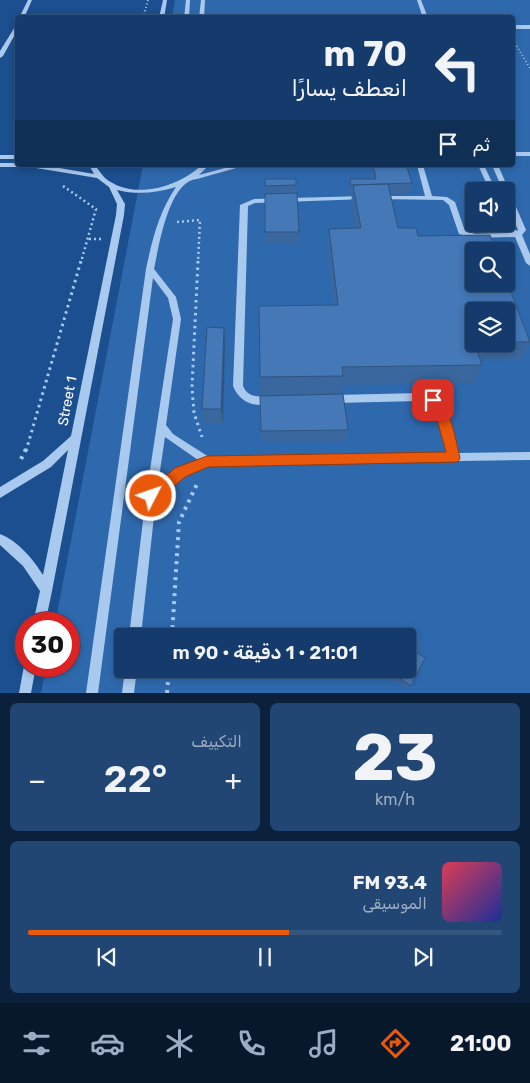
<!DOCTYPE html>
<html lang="ar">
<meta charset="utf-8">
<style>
body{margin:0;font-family:Rubik,Vazirmatn,sans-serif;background:#214673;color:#f1f3f6;direction:rtl;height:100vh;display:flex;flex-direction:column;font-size:19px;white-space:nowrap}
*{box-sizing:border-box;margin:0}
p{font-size:16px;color:#9dadc1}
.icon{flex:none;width:28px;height:28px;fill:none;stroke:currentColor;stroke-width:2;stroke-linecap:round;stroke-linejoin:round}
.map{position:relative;height:693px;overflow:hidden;direction:ltr}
.details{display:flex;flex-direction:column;gap:10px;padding:10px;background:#0b203b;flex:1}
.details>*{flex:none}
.banner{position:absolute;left:15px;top:15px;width:500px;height:152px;border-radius:5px;box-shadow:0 2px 8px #0003,0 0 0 1px #33557e;direction:rtl;background:#143b6b;color:#f1f3f6;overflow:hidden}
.buttons{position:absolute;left:465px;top:182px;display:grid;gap:10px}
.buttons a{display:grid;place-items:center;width:50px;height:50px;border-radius:5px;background:#143b6b;box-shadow:0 2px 8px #0003,0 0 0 1px #33557e;font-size:25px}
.speed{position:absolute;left:15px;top:612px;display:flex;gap:10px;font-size:25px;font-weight:700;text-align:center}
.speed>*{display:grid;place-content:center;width:65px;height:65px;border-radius:50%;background:#143b6b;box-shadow:0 2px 8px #0003,0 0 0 1px #33557e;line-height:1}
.speed .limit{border:8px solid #d22;background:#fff;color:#111}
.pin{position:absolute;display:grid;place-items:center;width:42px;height:42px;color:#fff;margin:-21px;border-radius:10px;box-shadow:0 2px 8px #0006}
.me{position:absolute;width:55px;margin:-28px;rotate:49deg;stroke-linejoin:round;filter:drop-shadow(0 0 4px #0008)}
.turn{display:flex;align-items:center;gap:18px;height:105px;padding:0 25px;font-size:22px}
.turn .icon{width:65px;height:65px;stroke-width:2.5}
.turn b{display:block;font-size:35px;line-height:42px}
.then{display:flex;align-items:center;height:48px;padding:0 25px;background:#0003;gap:10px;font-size:19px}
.big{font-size:38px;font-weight:600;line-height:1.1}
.details .card{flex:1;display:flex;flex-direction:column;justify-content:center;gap:8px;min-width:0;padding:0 18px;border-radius:8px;background:#214673}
.details .dial{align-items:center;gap:0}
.dial b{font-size:65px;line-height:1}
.song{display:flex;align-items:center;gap:15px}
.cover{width:60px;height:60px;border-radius:8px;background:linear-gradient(135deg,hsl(350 70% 55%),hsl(230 70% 35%))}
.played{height:5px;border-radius:2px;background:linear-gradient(90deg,#ea580c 55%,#33557e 55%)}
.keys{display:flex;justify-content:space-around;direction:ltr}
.heat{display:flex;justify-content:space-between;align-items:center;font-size:28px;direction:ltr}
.details .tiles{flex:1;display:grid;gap:10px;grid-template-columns:1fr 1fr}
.card:last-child{grid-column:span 2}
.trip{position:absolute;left:114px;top:628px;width:302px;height:50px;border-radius:5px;background:#143b6b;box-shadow:0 2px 8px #0003,0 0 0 1px #33557e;font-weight:600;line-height:50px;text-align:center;direction:rtl}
.menu{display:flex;height:80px;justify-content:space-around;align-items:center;background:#08182b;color:#9dadc1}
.menu .icon{width:35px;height:35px}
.menu .selected{color:#ea580c}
.menu b{font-size:22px;color:#f1f3f6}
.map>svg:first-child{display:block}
.green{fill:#2e69ad;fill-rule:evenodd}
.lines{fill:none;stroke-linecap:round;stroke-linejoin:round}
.path-far3{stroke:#a9c9ee;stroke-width:2;stroke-dasharray:1 2.5;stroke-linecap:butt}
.path-far2{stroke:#a9c9ee;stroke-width:2.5;stroke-dasharray:2 3;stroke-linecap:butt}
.path-far1{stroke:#a9c9ee;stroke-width:3;stroke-dasharray:2.5 4;stroke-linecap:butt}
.path{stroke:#a9c9ee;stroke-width:4;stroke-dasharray:3 5;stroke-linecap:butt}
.minor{fill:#a9c9ee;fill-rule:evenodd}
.wall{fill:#3a679d;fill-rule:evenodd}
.shaded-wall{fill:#305480}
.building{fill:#4478b7;stroke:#305480}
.route{fill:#ea580c;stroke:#983908}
.labels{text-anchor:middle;stroke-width:5;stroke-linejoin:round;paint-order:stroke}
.street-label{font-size:14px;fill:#fff;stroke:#1b4f8f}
</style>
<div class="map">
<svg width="530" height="693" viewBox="0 0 530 693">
<rect width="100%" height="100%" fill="#1b4f8f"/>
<path class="green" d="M175,0h355v693h-489l5,-27h23v-42h-14l88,-459h369v-147l-340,-1zM474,191h32v33h-32zM474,251h32v33h-32zM474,311h32v33h-32zM122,636h286v33h-286z"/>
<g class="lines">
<path class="path-far3" d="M143,18l5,-18
M513,40l17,28"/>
<path class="path-far2" d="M63,186l33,23 -15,53
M177,222l23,-2 -2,42
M89,239h12"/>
<path class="path-far1" d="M198,261l-6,126 2,26 8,24
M26,451l55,-190"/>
<path class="path" d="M21,459l5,-10
M172,636l7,-114 18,-38
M167,693l2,-24"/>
<path class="minor" d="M28,0h4l-8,18h-5z
M163,0h4l-3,18h-5z
M186,0h4l-1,18h-5z
M201,0h4l-1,18h-5z
M417,0h4l7,18h-5z
M18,22v7l-15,27 -3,2v-7z
M512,25h18v4h-18z
M512,152h18v4h-18z
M0,155h18v4h-18z
M0,163h18v2h3l-3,2h-18z
M27,165h15l52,9 -5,-9h6c3,4 6,9 10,13 28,23 73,9 97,-13h7l-10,10 37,-10h11l-50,14c-28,2 -38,66 -43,90l22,28 5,22 -15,106 7,9 36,23 239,-4 -12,-44 -6,-6 -9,-2 -87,2 -3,-1 -2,-3 2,-3 3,-1 87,-2 15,4 9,10 13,46 72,-1v8l-322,5 -24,11 -28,22 -15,138h-12l17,-140 27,-177 -5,-21 -15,-20 -55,415h-12l60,-424c6,-29 13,-57 30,-82 -20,6 -39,8 -59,3l8,14 -1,11 -72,376 -7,33h-12l7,-33 -17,-25 -23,-21v-11c18,7 33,25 43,41l25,-125 -17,17 -51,31v-11l43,-26 28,-25 45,-221 1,-11 -8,-17 -12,-9 -67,-11zM165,437l33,23 -22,10 -18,14z
M417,165h6l9,31 15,1 8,5 10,29 10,3 35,-1 -6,-9h2v-6h3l5,11 3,2 1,-1 -12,-29v-10h-3l-11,-26h6l28,65 -4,5 8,19v12l-4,-3 -11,-26 -41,1 -15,-4 -10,-29 -6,-5 -66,-1 -2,-1 4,-2h46z
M478,165h6l12,26h-6z
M364,196l4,2 -2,1 -111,4 -7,3 -5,180c5,12 16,11 28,10l3,1 2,3 -2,3c-17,5 -34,1 -41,-17l7,-181 14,-6z
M26,661v5h10l-5,27h-12l5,-27z
M125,669h12l-3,24h-12z"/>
</g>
<path class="wall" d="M372,165h32l3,2 5,16 -2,10 -20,1 8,34h18l2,8 72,-1 6,16h-22v33h32v-5l24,63 -8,18h-42l2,5 -7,18 -134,2 -1,9 -80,1 -1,-89 75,-1 -7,-58 2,-18 27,-1 -5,-25 1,-8h-2l-1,-5 1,-11h23l-2,-8zM474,311h32v33h-32z
M265,179l31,6v8l3,39 -1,12h-33z
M224,328l1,16 -2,80h-19l-2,-15z
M260,396l88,34 -2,11 -85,1z
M425,658l-16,32 -22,-15 4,-6z"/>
<path class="shaded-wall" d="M224,328l1,16 -2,80 -2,-15z"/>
<path class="building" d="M373,165h31l3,2 5,16 -61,2 -1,-6h26z
M265,179h31v6l-31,1z
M388,184l10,44h18l2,8 72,-1 6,16h-22v33h32v-5l24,63h-24v-31h-32v33h1l7,21 -140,2 1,9 -83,1 -1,-71 79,-1 -9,-76 32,-1 -8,-43z
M297,193l2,39h-34v-38z
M207,327l17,1 -3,81h-19z
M343,394l5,36 -87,1 -1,-35z
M408,646l17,12 -14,28 -22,-15 2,-2h17z"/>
<path class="route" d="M433,395c17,6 23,47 27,63l-2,4 -250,5 -23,10 -29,24 -5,2 -5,-2 -2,-5 2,-4 29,-24 32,-12 239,-4 -12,-43 -7,-9z"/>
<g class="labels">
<g class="street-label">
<text transform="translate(67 401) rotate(-79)" y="5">Street 1</text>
</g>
</g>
</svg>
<div class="buttons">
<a><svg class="icon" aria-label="sound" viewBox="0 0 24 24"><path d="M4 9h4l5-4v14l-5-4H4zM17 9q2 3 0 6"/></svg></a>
<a><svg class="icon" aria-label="search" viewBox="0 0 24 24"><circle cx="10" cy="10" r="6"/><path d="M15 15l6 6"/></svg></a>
<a><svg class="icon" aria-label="layers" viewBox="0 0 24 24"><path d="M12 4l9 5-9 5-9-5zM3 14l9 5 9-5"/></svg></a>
</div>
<div class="speed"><div class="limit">30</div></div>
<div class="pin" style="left:433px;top:400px;background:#d93025"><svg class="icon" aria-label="arrive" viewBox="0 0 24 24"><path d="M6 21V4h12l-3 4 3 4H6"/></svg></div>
<svg class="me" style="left:151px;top:496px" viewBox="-20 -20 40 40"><circle r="17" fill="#ea580c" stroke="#fff" stroke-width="3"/><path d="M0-11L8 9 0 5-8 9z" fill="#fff"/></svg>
<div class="trip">21:01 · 1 دقيقة · 90 m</div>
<div class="banner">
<div class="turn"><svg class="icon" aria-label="left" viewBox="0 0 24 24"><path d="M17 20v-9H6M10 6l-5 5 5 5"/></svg><div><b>70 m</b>انعطف يسارًا</div></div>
<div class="then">ثم<svg class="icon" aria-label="arrive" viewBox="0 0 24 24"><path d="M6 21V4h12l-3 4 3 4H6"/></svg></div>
</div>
</div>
<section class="details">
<div class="tiles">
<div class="card dial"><b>23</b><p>km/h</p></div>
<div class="card"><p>التكييف</p>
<div class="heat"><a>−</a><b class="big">22°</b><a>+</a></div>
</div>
<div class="card">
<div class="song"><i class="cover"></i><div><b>93.4 FM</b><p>الموسيقى</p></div></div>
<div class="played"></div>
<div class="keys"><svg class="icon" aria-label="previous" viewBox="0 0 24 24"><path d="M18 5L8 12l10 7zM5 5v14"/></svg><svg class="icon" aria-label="pause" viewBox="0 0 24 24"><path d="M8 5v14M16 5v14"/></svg><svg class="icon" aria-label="next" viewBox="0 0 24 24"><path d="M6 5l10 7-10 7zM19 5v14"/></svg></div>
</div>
</div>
</section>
<nav class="menu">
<b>21:00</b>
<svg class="icon selected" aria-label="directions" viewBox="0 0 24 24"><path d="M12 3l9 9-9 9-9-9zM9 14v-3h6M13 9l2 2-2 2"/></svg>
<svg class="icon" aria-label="music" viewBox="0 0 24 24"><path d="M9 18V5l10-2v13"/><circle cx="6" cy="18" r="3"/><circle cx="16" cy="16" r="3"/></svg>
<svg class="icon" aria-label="phone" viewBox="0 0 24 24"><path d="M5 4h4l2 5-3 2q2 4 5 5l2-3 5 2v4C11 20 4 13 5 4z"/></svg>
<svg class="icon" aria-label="climate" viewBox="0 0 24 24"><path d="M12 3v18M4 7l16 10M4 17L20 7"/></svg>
<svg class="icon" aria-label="car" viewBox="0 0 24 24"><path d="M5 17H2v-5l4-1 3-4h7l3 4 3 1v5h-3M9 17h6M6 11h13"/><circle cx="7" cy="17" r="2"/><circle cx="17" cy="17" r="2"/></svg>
<svg class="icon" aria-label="filters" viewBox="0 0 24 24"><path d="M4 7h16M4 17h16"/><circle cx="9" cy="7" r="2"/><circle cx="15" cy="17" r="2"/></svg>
</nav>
